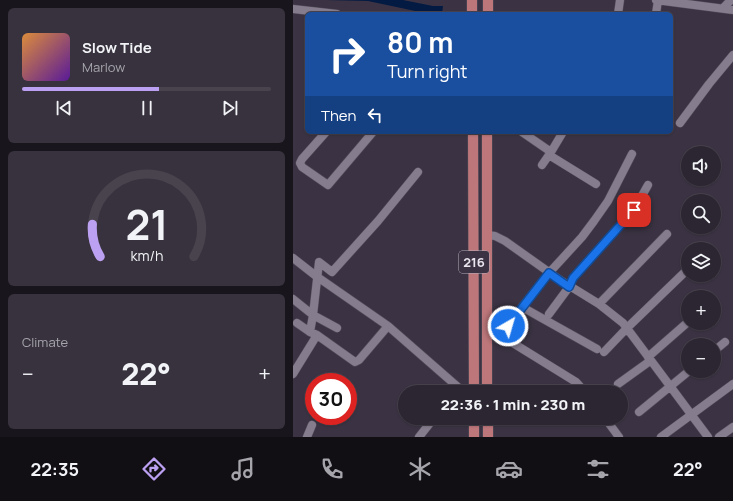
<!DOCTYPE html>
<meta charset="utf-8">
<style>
body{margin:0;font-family:Manrope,sans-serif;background:#38323e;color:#f1f3f6;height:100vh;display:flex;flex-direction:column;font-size:15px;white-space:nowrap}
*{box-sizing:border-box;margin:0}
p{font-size:13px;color:#a6a5ac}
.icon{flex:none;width:22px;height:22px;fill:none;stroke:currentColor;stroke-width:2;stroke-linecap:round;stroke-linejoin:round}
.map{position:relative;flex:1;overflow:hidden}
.details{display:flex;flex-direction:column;gap:8px;padding:8px;background:#18151c;width:293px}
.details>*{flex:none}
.guide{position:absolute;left:12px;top:12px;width:368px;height:122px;border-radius:6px;box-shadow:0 1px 3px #0004,0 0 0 1px #48434d;background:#1a4fa0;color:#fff;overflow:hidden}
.controls{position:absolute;left:388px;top:146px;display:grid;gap:8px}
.controls a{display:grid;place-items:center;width:40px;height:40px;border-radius:50%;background:#2c2632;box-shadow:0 1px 3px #0004,0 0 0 1px #48434d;font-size:20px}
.speed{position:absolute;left:12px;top:373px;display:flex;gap:8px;font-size:20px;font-weight:700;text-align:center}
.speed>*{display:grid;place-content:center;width:52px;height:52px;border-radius:50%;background:#2c2632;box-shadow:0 1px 3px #0004,0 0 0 1px #48434d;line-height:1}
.speed .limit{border:6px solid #d22;background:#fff;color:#111}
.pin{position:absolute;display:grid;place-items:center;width:34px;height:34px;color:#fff;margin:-17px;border-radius:8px;box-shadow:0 2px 6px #0006}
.me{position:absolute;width:44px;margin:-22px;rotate:38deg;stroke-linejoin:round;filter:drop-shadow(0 0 3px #0008)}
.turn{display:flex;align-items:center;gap:14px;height:84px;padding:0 16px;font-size:18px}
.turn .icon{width:52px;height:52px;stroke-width:2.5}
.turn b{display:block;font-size:28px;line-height:34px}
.then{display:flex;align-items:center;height:38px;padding:0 16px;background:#0003;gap:8px;font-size:15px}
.big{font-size:30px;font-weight:800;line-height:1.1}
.details .card{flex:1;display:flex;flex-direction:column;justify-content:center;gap:6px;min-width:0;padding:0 14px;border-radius:6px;background:#38323e}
.details .dial{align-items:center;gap:0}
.dial svg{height:104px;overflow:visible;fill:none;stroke:#48434d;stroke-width:7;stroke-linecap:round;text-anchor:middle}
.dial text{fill:#f1f3f6;stroke:none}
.song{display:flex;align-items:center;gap:12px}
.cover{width:48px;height:48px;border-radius:6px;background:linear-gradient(135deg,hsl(30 70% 55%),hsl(270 70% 35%))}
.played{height:4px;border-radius:2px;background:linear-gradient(90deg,#bca0f2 55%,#48434d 55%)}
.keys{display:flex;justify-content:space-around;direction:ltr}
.heat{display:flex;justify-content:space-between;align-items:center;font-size:22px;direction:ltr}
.trip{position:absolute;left:105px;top:385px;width:230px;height:40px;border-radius:20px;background:#2c2632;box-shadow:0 1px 3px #0004,0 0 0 1px #48434d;font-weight:800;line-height:40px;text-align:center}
.dock{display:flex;height:64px;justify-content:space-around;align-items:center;background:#120f14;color:#a6a5ac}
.dock .icon{width:28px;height:28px}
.dock .active{color:#bca0f2}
.dock b{font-size:18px;color:#f1f3f6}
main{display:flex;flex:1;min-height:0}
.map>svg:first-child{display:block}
.water{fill:#031a42}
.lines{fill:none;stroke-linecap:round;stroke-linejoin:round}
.minor-casing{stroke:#56505c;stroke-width:9}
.major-casing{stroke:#56505c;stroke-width:11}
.minor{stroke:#857c8e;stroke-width:8}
.major{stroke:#bd777b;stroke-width:10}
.route-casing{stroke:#114b97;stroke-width:10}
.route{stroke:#1a73e8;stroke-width:7}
.labels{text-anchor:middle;stroke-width:4;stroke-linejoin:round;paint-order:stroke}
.shield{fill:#3b3343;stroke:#b6b0bb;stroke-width:1}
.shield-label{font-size:13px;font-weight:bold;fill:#eae5ef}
</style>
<main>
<section class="details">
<div class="card">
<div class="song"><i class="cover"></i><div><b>Slow Tide</b><p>Marlow</p></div></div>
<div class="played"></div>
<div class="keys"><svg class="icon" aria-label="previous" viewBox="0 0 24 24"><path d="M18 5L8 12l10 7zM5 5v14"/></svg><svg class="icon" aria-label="pause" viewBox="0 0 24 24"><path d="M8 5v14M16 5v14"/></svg><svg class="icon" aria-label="next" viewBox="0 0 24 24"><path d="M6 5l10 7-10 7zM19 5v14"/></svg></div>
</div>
<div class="card dial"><svg viewBox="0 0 100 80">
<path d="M14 69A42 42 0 1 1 86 69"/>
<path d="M14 69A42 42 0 0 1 8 44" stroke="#bca0f2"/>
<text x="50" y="56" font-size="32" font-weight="700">21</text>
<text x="50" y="72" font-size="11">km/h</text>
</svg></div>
<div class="card"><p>Climate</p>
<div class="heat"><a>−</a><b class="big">22°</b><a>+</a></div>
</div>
</section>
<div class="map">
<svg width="440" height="437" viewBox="0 0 440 437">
<rect width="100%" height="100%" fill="#3b3343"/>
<path class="water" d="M33,0h77l30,6h10l-1,8 -22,-2 -52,-11z"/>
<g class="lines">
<defs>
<path id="minor" d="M363,0l77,10
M430,8l8,-8
M0,9l44,5
M325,14l2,-14
M363,14l2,-14
M387,123l29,-39 24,-29
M33,132l-24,27 -2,4 2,4 26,18 45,-53
M229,132l29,20 12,-20
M256,155l47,29
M249,165l9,-13
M194,235l8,1 10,5 55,39 39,24 24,19 85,114
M0,258l23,18 72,50 71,62
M0,299l20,16 24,13
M306,304l68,-70
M229,307l75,42
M256,314l20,-27 4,-9 61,-68 14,-25
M17,332l3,-17 6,-53 13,10 46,-51 40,-49
M24,335l38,27 4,-2 29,-34
M194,335h13l76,47 9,10
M207,335l49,-62 33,-36 12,-16 14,-20 24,-47
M421,351l11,-9
M311,352l23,-24 61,-59
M355,357l40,-35
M0,374l24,-39 -7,-3 -13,-9
M325,384l32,-23
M346,412l50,-41
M312,418l14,19
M14,437l5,-12
M126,437l15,-19
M368,437l72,-53
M426,437l14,-10"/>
<path id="major" d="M179,0v14
M195,14v-14
M180,132l1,260
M194,132v260
M181,418v19
M195,418v19"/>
</defs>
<use href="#minor" class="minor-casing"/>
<use href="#major" class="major-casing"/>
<use href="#minor" class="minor"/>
<use href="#major" class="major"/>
</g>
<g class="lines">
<defs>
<path id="route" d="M215,326l41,-53 20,14 4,-9 61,-68"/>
</defs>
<use href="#route" class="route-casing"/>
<use href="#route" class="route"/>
</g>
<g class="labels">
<rect class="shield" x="166" y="251" width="30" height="22" rx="3"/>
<g class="shield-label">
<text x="181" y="267">216</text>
</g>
</g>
</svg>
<div class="controls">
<a><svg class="icon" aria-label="sound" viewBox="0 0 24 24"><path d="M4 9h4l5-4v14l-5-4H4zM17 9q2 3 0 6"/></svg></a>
<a><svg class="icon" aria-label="search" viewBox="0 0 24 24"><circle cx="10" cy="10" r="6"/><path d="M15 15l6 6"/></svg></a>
<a><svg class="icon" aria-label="layers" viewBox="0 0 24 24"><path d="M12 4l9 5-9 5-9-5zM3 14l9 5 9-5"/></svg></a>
<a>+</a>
<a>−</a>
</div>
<div class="speed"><div class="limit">30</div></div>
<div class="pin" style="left:341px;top:210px;background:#d93025"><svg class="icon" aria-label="arrive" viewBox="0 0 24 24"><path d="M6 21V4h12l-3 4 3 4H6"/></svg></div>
<svg class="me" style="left:215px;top:326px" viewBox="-20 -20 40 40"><circle r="17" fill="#1a73e8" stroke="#fff" stroke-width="3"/><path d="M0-11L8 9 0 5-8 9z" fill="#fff"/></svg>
<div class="trip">22:36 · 1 min · 230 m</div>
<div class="guide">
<div class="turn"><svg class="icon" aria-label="right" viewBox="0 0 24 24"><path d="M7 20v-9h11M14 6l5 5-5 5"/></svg><div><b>80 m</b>Turn right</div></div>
<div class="then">Then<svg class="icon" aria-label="left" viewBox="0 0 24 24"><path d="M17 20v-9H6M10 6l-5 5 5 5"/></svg></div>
</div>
</div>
</main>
<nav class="dock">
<b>22:35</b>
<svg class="icon active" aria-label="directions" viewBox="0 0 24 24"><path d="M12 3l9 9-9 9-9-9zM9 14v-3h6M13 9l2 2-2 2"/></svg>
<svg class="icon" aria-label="music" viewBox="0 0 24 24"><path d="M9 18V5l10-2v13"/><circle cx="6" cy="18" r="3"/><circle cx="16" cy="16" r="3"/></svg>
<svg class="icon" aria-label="phone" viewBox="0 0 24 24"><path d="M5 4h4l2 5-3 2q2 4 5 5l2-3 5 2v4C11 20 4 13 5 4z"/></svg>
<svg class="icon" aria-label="climate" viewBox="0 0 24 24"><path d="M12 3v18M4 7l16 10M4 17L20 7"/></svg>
<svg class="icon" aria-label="car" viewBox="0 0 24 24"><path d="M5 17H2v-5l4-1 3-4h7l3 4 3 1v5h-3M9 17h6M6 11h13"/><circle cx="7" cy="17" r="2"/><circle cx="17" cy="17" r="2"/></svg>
<svg class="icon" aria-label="filters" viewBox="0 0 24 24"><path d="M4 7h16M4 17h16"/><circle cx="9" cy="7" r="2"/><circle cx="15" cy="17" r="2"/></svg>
<b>22°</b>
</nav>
